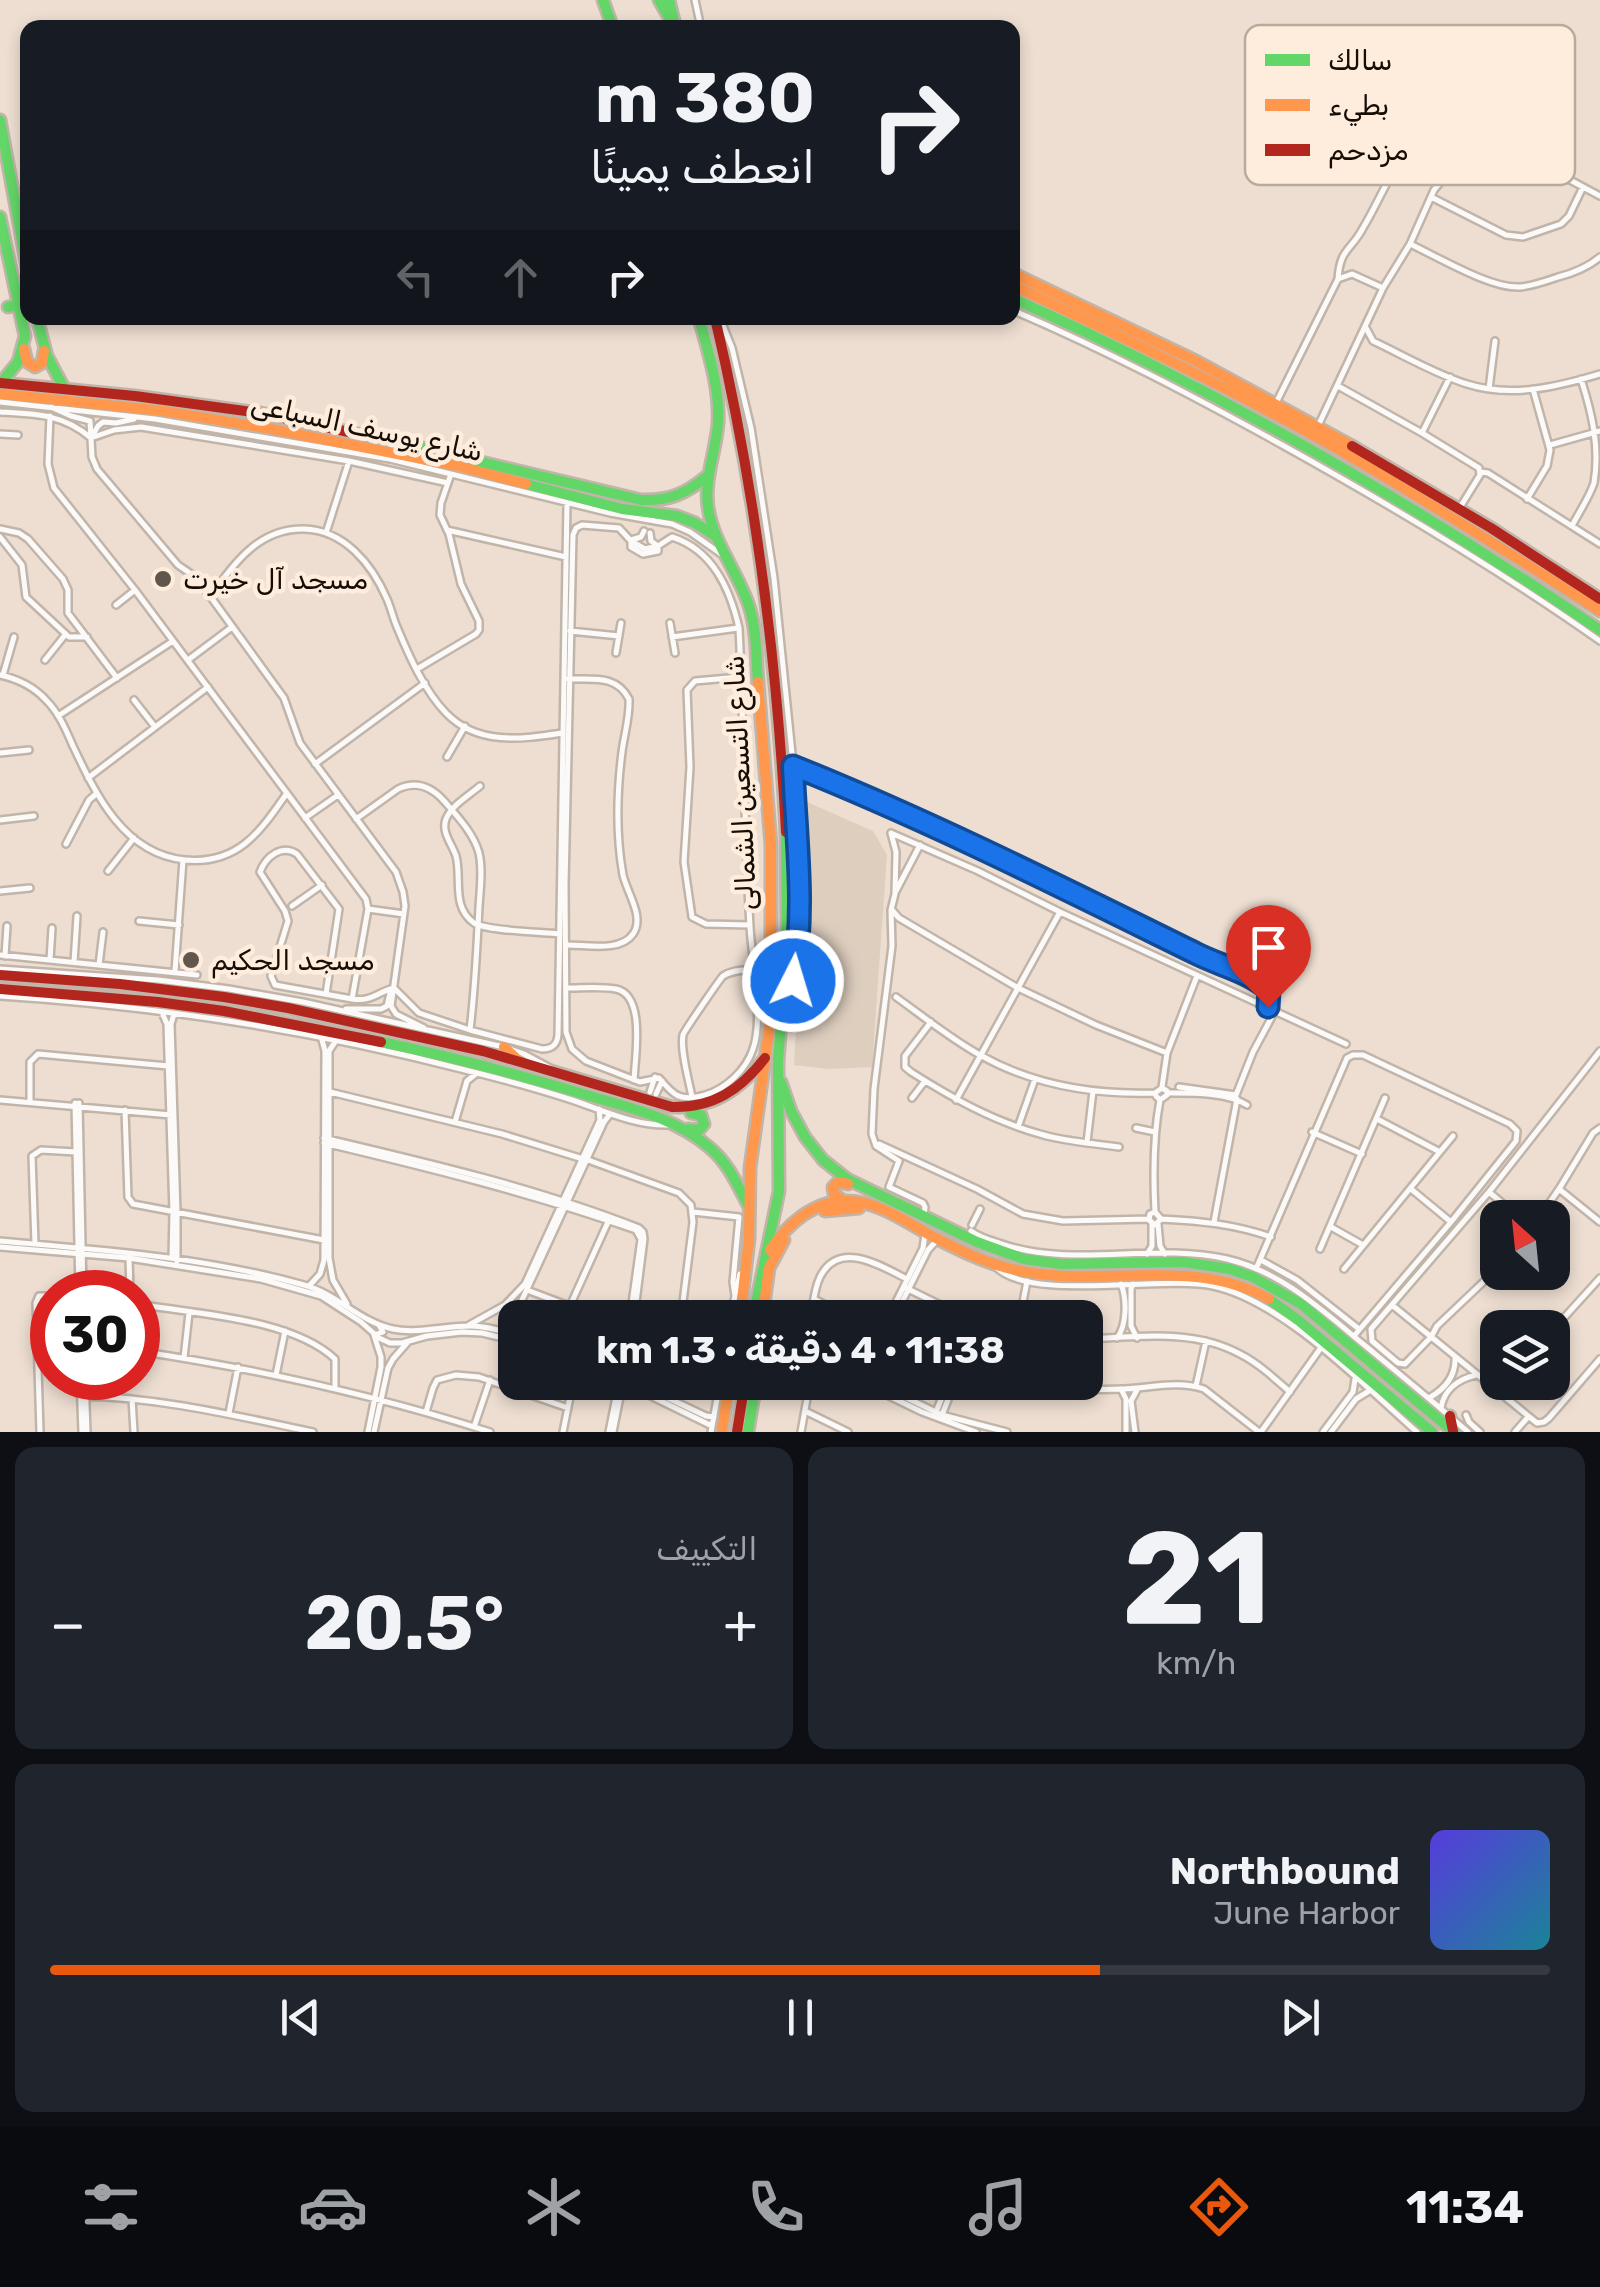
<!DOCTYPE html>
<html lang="ar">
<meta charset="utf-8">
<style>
body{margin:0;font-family:Rubik,Cairo,sans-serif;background:#20242c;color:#f1f3f6;direction:rtl;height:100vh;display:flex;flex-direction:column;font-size:38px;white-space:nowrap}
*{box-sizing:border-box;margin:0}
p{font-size:32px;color:#9ea1a6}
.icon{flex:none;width:55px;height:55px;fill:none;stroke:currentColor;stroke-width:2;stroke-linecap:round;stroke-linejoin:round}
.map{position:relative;height:1432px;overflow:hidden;direction:ltr}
.details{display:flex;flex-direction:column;gap:15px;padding:15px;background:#0d0f14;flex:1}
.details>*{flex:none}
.top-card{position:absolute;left:20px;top:20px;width:1000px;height:305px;border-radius:20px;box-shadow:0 5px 15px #0003;direction:rtl;background:#171b24;color:#f1f3f6;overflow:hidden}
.needle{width:65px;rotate:333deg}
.buttons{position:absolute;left:1480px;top:1200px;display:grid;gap:20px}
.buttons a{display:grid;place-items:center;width:90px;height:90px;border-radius:20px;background:#171b24;box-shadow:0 5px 15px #0003;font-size:50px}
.speed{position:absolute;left:30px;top:1270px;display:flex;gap:20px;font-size:50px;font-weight:700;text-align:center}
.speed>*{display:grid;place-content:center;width:130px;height:130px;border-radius:50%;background:#171b24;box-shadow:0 5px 15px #0003;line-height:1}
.speed .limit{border:15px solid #d22;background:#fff;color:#111}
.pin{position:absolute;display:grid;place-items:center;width:85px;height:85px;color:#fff;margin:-102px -42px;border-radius:50% 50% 50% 0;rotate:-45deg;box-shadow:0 0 10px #0007}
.pin .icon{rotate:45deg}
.me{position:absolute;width:110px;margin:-55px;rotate:5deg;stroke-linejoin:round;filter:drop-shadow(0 0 8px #0008)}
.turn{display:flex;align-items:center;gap:35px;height:210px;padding:0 40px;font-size:45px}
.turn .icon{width:130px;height:130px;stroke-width:2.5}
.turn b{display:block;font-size:70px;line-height:85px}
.lanes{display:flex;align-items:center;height:95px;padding:0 40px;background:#0003;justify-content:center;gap:50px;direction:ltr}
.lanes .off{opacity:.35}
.big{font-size:75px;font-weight:700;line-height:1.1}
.details .card{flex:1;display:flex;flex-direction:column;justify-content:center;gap:15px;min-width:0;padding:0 35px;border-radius:20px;background:#20242c}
.details .dial{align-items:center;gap:0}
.dial b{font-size:130px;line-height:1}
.song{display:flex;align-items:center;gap:30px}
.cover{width:120px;height:120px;border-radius:15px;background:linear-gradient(135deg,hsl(250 70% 55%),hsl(190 70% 35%))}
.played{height:10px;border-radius:5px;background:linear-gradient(90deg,#ea580c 70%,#363941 70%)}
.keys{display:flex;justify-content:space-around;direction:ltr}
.heat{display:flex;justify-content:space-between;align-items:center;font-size:55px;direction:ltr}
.details .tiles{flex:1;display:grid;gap:15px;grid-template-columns:1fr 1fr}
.card:last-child{grid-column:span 2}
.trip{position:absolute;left:498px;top:1300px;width:605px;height:100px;border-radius:20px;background:#171b24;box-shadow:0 5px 15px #0003;font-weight:700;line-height:100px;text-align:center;direction:rtl}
.tab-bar{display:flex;height:160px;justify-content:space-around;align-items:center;background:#090b0e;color:#9ea1a6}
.tab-bar .icon{width:70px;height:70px}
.tab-bar .selected{color:#ea580c}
.tab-bar b{font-size:45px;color:#f1f3f6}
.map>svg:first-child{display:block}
.commercial{fill:#ddcebe}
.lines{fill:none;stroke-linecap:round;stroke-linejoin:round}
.street-casing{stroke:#c1b5aa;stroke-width:10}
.fast-casing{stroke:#c1b5aa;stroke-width:15}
.slow-casing{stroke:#c1b5aa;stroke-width:15}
.jam-casing{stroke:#c1b5aa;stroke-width:15}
.street{stroke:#fcfaf8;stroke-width:5}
.fast{stroke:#63d668;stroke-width:10}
.slow{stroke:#ff974d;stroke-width:10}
.jam{stroke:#b3261e;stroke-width:10}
.route-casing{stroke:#114b97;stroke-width:25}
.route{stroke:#1a73e8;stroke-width:18}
.poi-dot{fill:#61564c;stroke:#feeddd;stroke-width:4}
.labels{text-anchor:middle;stroke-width:9;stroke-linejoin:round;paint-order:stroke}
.street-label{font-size:28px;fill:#160d05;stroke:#feeddd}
.poi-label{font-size:28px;fill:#160d05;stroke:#feeddd;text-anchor:start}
.key{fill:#feeddd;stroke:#b8aa9c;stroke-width:2.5}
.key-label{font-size:28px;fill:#160d05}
</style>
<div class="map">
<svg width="1600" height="1432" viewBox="0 0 1600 1432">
<rect width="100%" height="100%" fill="#edded1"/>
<path class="commercial" d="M800,799l73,32 14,24 -15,212 -43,2 -35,-4 6,-107z"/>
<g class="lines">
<defs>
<path id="street" d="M695,0l6,28
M1431,197l75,38 17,2 38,-13 8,-8 14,-29
M1410,244c28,13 81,45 110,43 13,-1 26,-6 38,-10 16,-4 29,-9 42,-20
M1338,279l14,-5 31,14
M1012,310c94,40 183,87 272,136 108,60 214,123 316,195
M720,318l12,30 19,80 23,150 23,224v157l-4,24 1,12 -3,4h-6
M1366,328l7,13c30,14 62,33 94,43 44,14 90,3 133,-10
M1338,386l84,47 57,35 1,7 -21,34
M1489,389l6,-48
M0,402l155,17 235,40 220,54 62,11 18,8 31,22
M51,407l20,9 19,5 2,36 5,12 81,96 19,13 87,120 16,45 96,129 7,20 2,14 -14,100 5,8 28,14
M0,412c37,2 63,2 91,26l23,-8 27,-3 208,34 99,22
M1271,413l67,-134c2,-31 13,-28 25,-51 9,-15 16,-30 24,-45
M50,416l-2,48 6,24 81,102 231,309 2,10 -16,90
M1318,426l65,-138 27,-44 24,-54 10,-12 13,-9 31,-13 25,-2 16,4 71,38
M1422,433l28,-56
M0,434l18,1
M91,438l7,-12 5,-4 13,1 18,-4
M1550,445l50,-14
M1481,472l7,1 112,71
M1527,499l20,-33 3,-16 -17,-61
M582,525l37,3 12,13v6l12,7 15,-3v-5l14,-9c41,13 58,52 67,91 5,99 5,199 11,299 2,34 14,91 3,122 -7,21 -27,40 -48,46 -25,7 -31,1 -46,-17l-19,4 -54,-21 -14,-12 -6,-17 -1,-148 8,-349 3,-7z
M1572,526c7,-14 17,-28 22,-43 6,-36 -2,-70 -13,-104
M0,529l19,4 9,6 35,40 5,11v23l49,65
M447,530l119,27
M326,533l23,-72
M650,533l1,8 7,5
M0,537l22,28 4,32 43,40h18
M631,540l10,-3 3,-6
M631,541l14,8 13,-3
M210,597c24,-33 48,-69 94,-68 40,1 68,35 83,70 4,9 6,19 10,28 12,29 27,63 49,86 32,33 76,26 116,20
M116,605l19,-15
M670,623l5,30
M570,631l49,5
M672,637l66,-9
M616,653l5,-30
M45,660l20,-25
M188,660l44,-33
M417,669l59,-35 3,-4v-9l-18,-37 -12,-50 -9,-19 1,-12 10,-29
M0,675c18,4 34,12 46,25 13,13 20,30 27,46 23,49 51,108 112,114 53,5 75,-28 102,-67
M3,675l11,-38
M740,677l-45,4 -8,9 3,77 -6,95 8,55 14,7 44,1
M134,700l21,27
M58,716l115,-75
M0,753l29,-3
M447,757l18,-31
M315,764l110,-81
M793,766l49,20 280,129 75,39 63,29 9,8 -1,16
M88,778l120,-91
M480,786c-12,10 -28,19 -34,33 -5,13 6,25 10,37 6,22 -5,51 18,67 13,8 68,9 86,11
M305,818l33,-23
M356,819l42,-30c19,-9 34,-2 47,13 13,15 29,32 34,51 4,17 1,37 0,54 -2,41 -4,82 -9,123
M0,820l34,-4
M891,833l87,38 82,41 286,132
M891,833l5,19 -1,42 -4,16 1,36 -18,143 -2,45 4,12 23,15 -10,26 34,16 2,4 -1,9
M66,844l23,-44 7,-6
M108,871l26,-33
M0,891l30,-3
M896,891l24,-46
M292,906l30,-21
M368,909l36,5
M892,910l7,8 119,70 78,37 71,28
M139,921l40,4
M568,945c19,0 53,7 65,-11 12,-17 -6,-41 -10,-59 -7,-39 -6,-84 -1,-123 2,-17 8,-35 7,-53 -13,-25 -36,-19 -61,-20
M0,955l197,20
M5,956l2,-30
M50,960l2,-32
M74,962l3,-46
M99,965l4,-33
M0,969l158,11 71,9 74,13 201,45 20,7 26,14
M175,971l8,-111
M566,988c16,0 34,-2 50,1 30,6 19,68 18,91
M326,994l13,-85 -42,-55c-15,-10 -31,2 -37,18l25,39 3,10 -17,55 4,9 77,14c20,3 25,-7 42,-11l25,25 51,17 72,19c10,0 15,-4 16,-14l9,-532
M0,996c155,10 310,34 461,73 37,9 74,19 111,31 30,10 63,26 96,25
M896,997c28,20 55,42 84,58 53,30 115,40 175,38
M346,1009h35l6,-3 4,-17
M174,1014l-3,10 6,189v48
M163,1015l4,9 6,188 -1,46
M931,1022l-26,34v11l6,5c41,26 82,49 129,62 26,8 53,9 79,13
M335,1042l-6,9v207l4,22 14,24
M1162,1087l5,-34 30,-77
M1179,1087l57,8 17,-43 22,-41
M330,1092l172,42 81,25
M650,1092l5,-15
M1167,1093c25,0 60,-1 80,12
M656,1094l6,-13
M692,1097c-3,-16 -12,-47 -9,-62 1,-4 37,-56 40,-59 9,-6 20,-6 30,-7
M912,1098l13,-17
M0,1100l171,15
M956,1100l104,-188
M30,1102v-40l8,-8 130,12
M75,1103l4,189
M79,1103l4,189
M125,1110l3,87 5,7 191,36
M1377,1119l63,33
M455,1122l12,-41 10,-8
M1018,1127l17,-48
M1136,1128l19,4
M1312,1132l50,22
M324,1138c106,25 213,50 315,90l4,4 1,7 -10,79
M1087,1142l6,-51
M324,1143c105,25 210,51 312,87l5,9 -11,79
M879,1144l98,45 46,25 40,7 86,-2
M588,1160l91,33 12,12 2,17 -12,96
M1411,1189l40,33
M1559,1189l41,33
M1489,1192l31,26
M693,1212l46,5 -6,65 2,14
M1155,1212c-2,-38 -2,-75 5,-112l7,-5v-4l-5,-3 -7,5 1,3 4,4
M1539,1218l20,-29 34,-56 7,-5
M1161,1219l-6,-7 -5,2 -1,6 6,5 6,-6c39,2 73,5 110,18
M1214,1222l23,-123
M1158,1224l2,22 5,8
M972,1225l8,-16
M1331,1227l32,18
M971,1231c8,6 18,9 28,12 73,26 153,-1 228,16 56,13 98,54 141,89 34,28 67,55 100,84
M0,1241c102,9 205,16 304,44 33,9 56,37 89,44 25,5 52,-3 77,-3 16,0 30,4 45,9
M35,1244l-3,-88 9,-6 35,2
M0,1247l129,11 132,21 60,17 40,26 18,16 11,5h12l25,-7 35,-4 20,1 33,8
M1320,1249l65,-151
M1147,1254l5,-8v-22
M129,1258l1,34
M1261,1260l36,20 62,49
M995,1266c33,37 167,9 218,20 70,15 150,99 204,146
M1498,1268l-61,58 -6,11 -26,27 -7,-1 -26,-22 -1,-12 118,-137 111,-141
M1256,1269l91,-211 6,-3h10l147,69 7,7 -1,10 -65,81 -97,114
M1344,1269l109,-133
M1133,1284l-2,5v37l6,12
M309,1286l11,-12 4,-14 1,-209 -3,-11
M906,1288l61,30
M527,1290l74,28
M814,1299l37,19
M138,1304c57,10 153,14 197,55v29
M1392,1305l145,118 7,-1 5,-4 51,-59
M570,1306l38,-84
M730,1318l10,-44
M811,1318c2,-13 3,-29 9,-41 19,-38 61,-11 87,2
M888,1318l35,-70 2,-14
M894,1318l34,-68 10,-11
M1020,1318l7,-37
M469,1325l36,-20 20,-21 75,-164 -1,-11
M515,1329l1,-16 88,-191 6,-8
M1552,1331l48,-53
M1117,1338c10,-13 10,-39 4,-54
M1085,1339c51,-2 108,-11 155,15 18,9 34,24 50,38
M138,1351c119,18 237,44 352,81
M184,1358l5,-45
M276,1375l9,-44
M80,1378l2,54
M85,1378l2,54
M622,1382l90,44
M634,1382l72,34 8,1
M860,1382l62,30 54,20
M874,1382l68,33 65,17
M1003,1382c36,9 84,8 121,7 26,-1 54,-9 80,0l55,43
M1196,1386l10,-45
M1121,1389l5,10v33
M1500,1394l10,-4 5,-8
M80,1396c79,1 157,20 233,36
M666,1397l3,-15
M1429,1398c16,-9 27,-22 26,-41
M132,1399l2,33
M1441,1408c3,-19 18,-29 35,-33
M805,1411l43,21
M426,1412l7,-24 4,-8 19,-5 23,2 89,31
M936,1412l12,-30
M229,1413l9,-46
M942,1415l13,-33
M1466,1415l3,7 11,10
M474,1427l16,-47
M40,1432l-4,-129 3,-7h13
M368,1432l13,-65v-10l-7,-22 9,-3 -4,-7
M374,1432l14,-64 5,-9 14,-16
M563,1432l10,-50
M609,1432l10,-50
M613,1432l10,-50
M711,1432l9,-50
M801,1432l9,-50
M1135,1432l-4,-31 7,-13
M1261,1432l59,-83
M1323,1432l30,-40 2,-13
M1331,1432l25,-33 13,-8
M1515,1432l13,-15"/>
<path id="fast" d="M603,0l10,28
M659,0l16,28
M669,0l6,25
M0,120l28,153
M0,217l25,119 -7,26 -17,21
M1012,298c209,94 399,203 588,332
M8,307l20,-4
M37,318l10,38 17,32
M699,318c9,34 21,69 19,105 -2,28 -14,56 -10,84 5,36 30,65 41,99 8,24 7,51 9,76
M414,446l227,54c28,1 45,-6 66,-24
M526,484l96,25 55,7 18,7 19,12
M381,1042c68,14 135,32 202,52 43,13 92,23 127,54 18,15 27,36 38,57
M781,1082l10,29 14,26 18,23 24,19 130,63 47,17 37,5 122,-2 47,7 23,8 48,27 153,128
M688,1129l11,1 5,-6 -3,-9 -10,-2
M1269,1299l29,21 134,112
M753,1318l26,-127 -1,-129 9,-125 -1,-105
M748,1432l8,-50"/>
<path id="slow" d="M1012,273l184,88 156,85
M1012,285c104,49 207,98 308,154 95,54 188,113 280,172
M24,349l3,13 8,5 7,-4 2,-12
M0,394l163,17 108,18 187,37 68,18
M504,1047l15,14
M843,1201l-9,-7 -1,-7 5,-5 10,2
M825,1211l34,-3
M770,1250c17,-25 42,-48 74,-49 31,-1 58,18 84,33 29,15 60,31 92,37 83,17 172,-15 249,28
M740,1318l9,-79 1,-71 21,-152v-171l-13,-163
M762,1318l7,-50 15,-28
M722,1432l7,-50"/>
<path id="jam" d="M715,318c40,169 62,341 71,514
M0,383l135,13 125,17 154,33
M1352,446l139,82 109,71
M0,975l120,9 104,13 64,11 195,43 189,56c41,1 68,-17 93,-49
M0,989l158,13 66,9 157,31
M1450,1416l3,15
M737,1432l8,-50"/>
</defs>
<use href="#street" class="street-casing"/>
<use href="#fast" class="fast-casing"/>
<use href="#slow" class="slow-casing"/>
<use href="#jam" class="jam-casing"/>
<use href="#street" class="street"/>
<use href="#fast" class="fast"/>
<use href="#slow" class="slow"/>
<use href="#jam" class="jam"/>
</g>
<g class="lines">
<defs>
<path id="route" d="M793,981c13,-70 3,-144 0,-215 137,55 270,122 402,187 23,12 55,19 74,37l-1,17"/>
</defs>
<use href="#route" class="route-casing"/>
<use href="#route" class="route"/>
</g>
<g class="poi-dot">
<circle cx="163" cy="579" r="10"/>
<circle cx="191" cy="960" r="10"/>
</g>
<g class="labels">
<g class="street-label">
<text transform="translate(367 427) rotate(12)" y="10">شارع يوسف السباعى</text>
<text transform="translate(740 783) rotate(-93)" y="10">شارع التسعين الشمالى</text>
</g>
<g class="poi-label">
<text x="183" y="589">مسجد آل خيرت</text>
<text x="211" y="970">مسجد الحكيم</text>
</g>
</g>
<rect x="1245" y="25" width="330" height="160" rx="15" class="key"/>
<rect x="1265" y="54" width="45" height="12" fill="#63d668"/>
<rect x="1265" y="99" width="45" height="12" fill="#ff974d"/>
<rect x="1265" y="144" width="45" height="12" fill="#b3261e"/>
<g class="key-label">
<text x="1328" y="70">سالك</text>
<text x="1328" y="115">بطيء</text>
<text x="1328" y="160">مزدحم</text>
</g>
</svg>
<div class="buttons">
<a><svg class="needle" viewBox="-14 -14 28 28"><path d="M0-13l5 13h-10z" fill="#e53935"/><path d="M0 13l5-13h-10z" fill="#9ea1a6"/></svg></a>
<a><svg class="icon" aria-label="layers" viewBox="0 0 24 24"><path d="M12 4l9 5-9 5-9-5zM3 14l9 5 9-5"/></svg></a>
</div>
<div class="speed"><div class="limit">30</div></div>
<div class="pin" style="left:1268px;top:1007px;background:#d93025"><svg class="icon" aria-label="arrive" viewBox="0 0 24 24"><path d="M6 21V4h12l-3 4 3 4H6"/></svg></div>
<svg class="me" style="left:793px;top:981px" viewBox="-20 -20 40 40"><circle r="17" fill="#1a73e8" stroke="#fff" stroke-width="3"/><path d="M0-11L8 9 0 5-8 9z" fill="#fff"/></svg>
<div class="trip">11:38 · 4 دقيقة · 1.3 km</div>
<div class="top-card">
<div class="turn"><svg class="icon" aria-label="right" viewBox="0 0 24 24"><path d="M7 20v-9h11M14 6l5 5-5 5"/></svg><div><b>380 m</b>انعطف يمينًا</div></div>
<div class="lanes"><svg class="icon off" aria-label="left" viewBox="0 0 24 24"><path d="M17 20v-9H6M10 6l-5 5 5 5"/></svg><svg class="icon off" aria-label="ahead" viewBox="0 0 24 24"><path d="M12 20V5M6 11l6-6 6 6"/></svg><svg class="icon" aria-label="right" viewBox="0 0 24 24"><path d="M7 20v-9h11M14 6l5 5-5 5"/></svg></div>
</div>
</div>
<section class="details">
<div class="tiles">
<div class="card dial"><b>21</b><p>km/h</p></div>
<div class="card"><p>التكييف</p>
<div class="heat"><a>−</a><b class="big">20.5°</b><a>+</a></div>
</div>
<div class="card">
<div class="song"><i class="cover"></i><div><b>Northbound</b><p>June Harbor</p></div></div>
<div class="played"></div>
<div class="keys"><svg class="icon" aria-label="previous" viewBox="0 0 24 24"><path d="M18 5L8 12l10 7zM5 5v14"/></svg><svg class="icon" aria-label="pause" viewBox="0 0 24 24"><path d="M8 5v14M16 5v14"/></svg><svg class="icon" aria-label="next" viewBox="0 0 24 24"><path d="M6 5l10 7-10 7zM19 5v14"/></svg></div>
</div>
</div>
</section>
<nav class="tab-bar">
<b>11:34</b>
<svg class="icon selected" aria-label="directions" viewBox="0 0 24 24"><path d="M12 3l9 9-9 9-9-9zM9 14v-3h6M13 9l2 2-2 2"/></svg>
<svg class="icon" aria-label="music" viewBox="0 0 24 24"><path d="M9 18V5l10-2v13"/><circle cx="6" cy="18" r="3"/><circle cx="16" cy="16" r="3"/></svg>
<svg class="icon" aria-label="phone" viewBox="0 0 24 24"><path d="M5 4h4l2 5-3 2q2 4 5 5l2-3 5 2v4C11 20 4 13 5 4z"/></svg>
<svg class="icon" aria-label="climate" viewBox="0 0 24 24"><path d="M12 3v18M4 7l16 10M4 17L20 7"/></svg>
<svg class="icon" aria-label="car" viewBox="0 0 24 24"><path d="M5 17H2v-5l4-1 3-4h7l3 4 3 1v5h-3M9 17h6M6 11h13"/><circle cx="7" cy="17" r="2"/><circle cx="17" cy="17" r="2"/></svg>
<svg class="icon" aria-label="filters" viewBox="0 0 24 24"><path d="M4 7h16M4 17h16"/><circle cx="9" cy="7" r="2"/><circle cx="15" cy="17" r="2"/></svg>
</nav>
